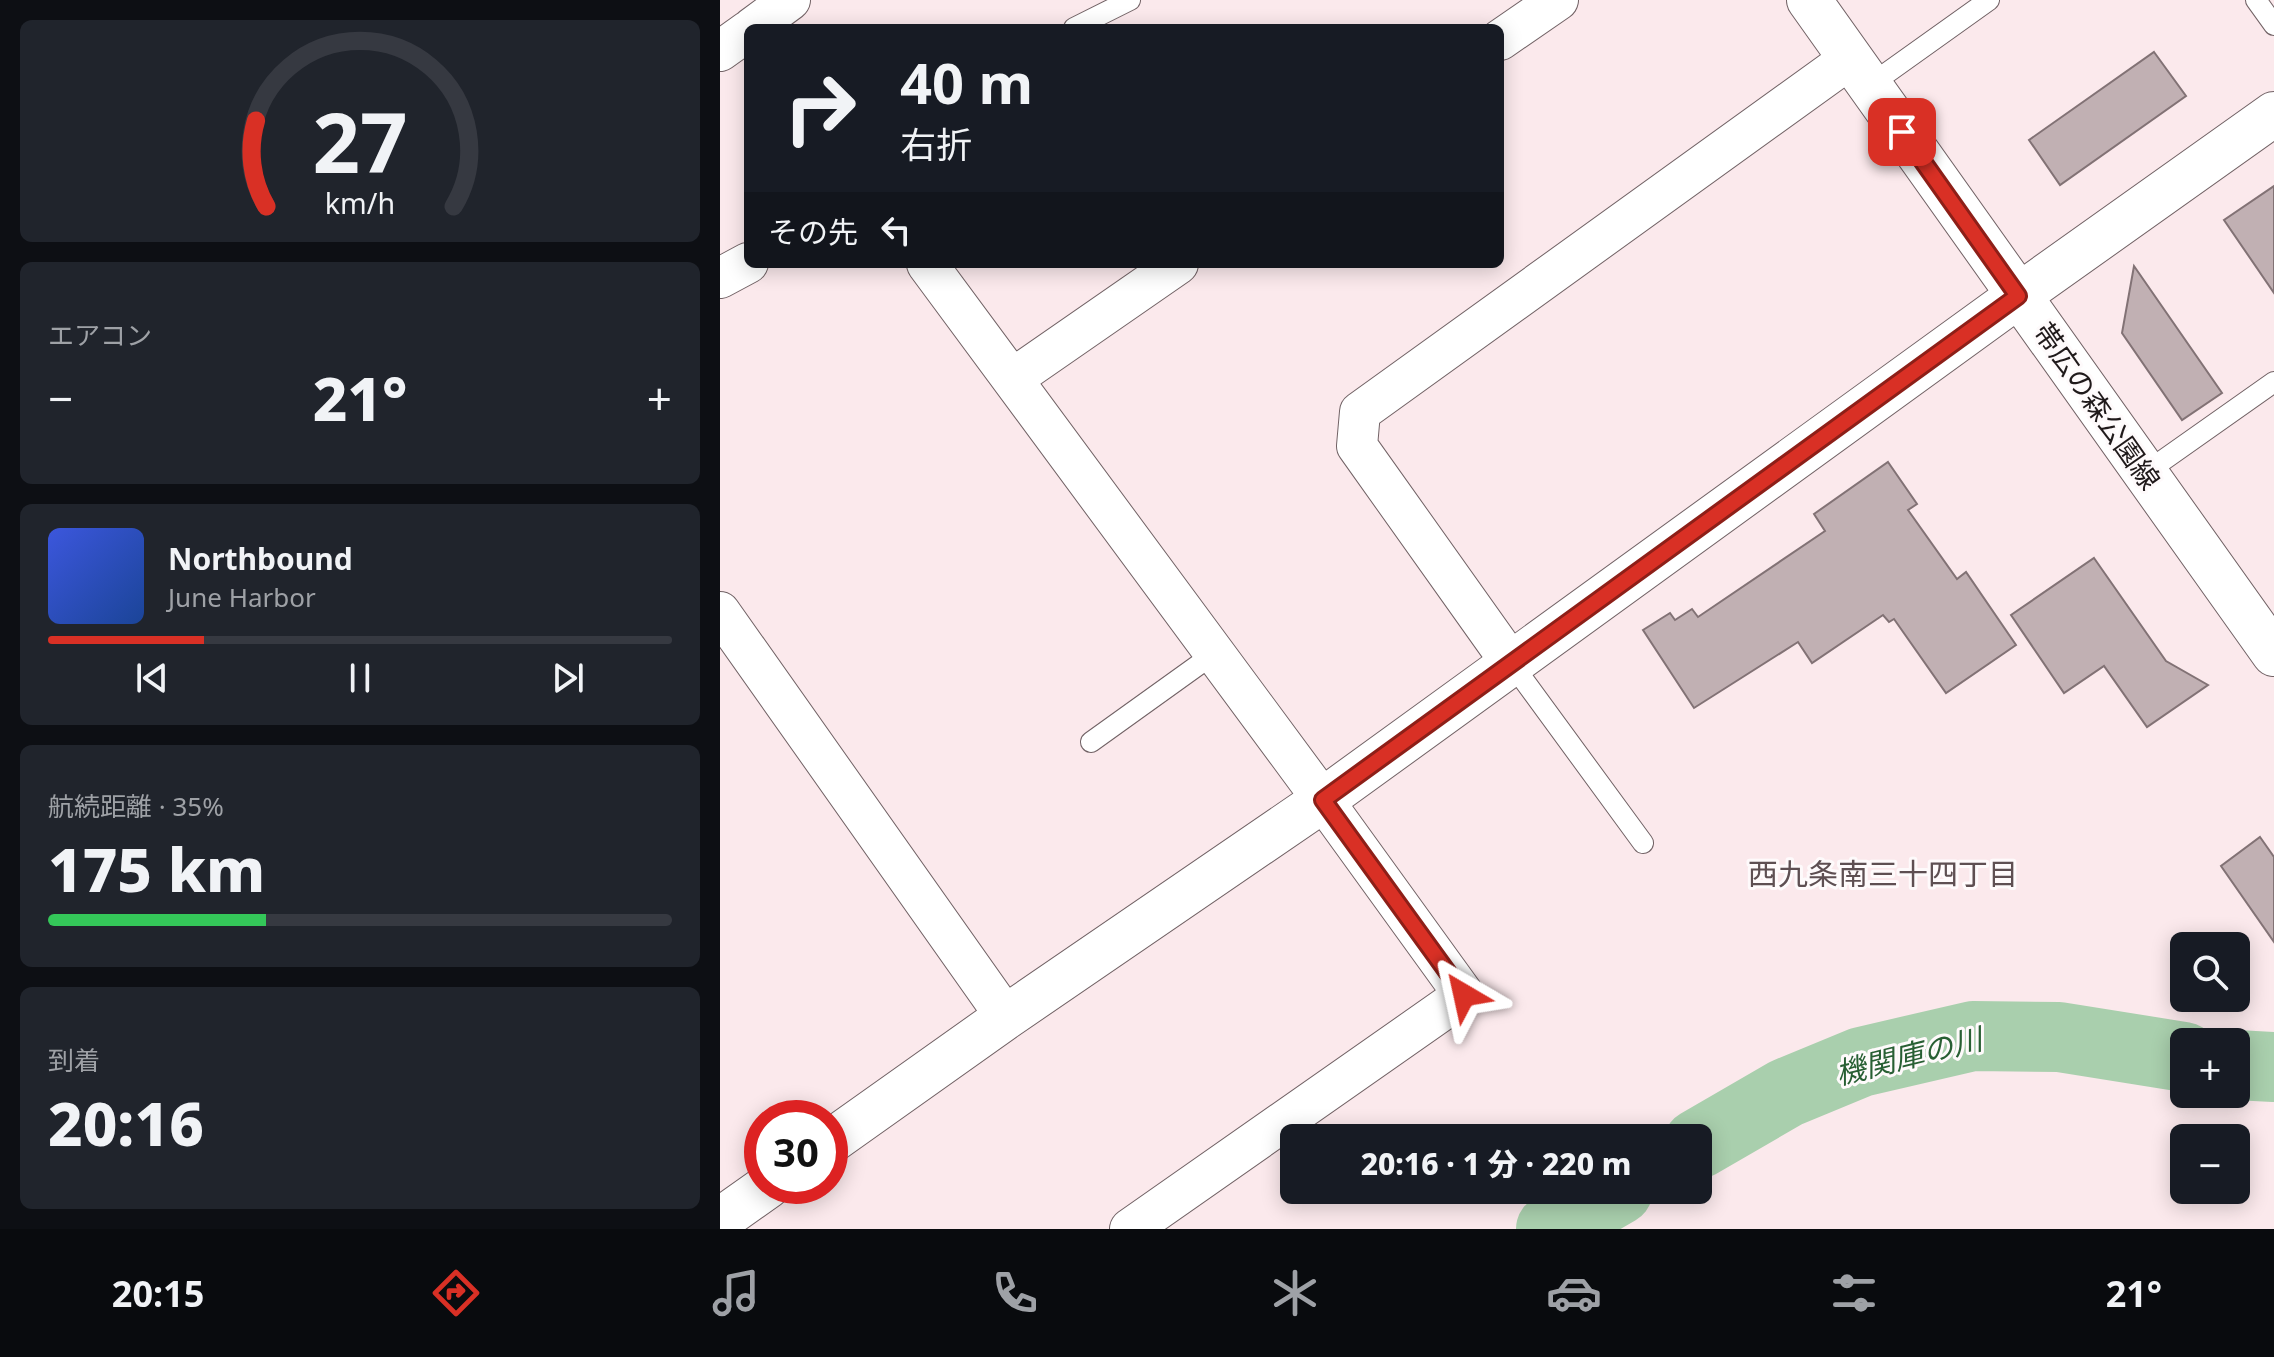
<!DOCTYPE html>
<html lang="ja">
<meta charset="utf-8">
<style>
body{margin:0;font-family:"Noto Sans","Noto Sans JP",sans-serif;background:#20242c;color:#f1f3f6;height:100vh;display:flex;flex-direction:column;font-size:30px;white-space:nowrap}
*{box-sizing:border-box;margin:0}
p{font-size:26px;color:#9ea1a6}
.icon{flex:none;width:44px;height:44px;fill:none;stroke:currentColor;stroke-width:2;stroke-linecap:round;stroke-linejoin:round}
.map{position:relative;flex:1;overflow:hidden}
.details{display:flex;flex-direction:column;gap:20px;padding:20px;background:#0d0f14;width:720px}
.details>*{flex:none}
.top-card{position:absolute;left:24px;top:24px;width:760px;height:244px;border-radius:12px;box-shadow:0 4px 20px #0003;background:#171b24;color:#f1f3f6;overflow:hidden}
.tools{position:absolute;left:1450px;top:932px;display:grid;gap:16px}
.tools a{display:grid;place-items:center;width:80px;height:80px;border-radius:12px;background:#171b24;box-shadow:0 4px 20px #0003;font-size:40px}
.speed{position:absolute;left:24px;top:1100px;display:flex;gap:16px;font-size:40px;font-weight:700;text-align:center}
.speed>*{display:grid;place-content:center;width:104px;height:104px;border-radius:50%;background:#171b24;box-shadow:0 4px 20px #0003;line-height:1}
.speed .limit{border:12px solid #d22;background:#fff;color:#111}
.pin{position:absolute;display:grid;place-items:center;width:68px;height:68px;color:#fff;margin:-34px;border-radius:16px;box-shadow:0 4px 12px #0006}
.me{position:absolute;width:88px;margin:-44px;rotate:324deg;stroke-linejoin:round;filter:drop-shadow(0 0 6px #0008)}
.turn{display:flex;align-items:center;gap:28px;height:168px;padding:0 24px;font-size:36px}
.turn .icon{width:104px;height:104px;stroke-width:2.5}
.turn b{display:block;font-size:56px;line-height:68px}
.then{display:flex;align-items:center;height:76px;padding:0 24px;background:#0003;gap:16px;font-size:30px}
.big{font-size:60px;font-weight:800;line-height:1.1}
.details .tile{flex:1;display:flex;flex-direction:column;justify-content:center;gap:12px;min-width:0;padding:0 28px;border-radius:12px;background:#20242c}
.details .dial{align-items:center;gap:0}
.dial svg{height:208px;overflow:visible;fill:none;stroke:#363941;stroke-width:7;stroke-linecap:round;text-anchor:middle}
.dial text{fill:#f1f3f6;stroke:none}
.song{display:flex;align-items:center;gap:24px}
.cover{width:96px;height:96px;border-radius:12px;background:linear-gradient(135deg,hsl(230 70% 55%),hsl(220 70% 35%))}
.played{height:8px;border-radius:4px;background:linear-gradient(90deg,#d93025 25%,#363941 25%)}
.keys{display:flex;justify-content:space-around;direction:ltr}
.heat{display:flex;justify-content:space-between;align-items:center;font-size:44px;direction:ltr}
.charge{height:12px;border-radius:6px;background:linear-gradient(90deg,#34c759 35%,#363941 0)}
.trip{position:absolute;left:560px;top:1124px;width:432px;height:80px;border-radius:12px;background:#171b24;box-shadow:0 4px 20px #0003;font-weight:800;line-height:80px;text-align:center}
.dock{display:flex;height:128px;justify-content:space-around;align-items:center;background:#090b0e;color:#9ea1a6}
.dock .icon{width:56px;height:56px}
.dock .current{color:#d93025}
.dock b{font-size:36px;color:#f1f3f6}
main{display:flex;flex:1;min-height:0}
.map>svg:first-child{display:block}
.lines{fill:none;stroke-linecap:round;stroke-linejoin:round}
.river{stroke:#a9cfad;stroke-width:70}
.building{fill:#c1b0b3;stroke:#827275;stroke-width:2}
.service-casing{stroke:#716265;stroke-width:22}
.minor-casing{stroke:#716265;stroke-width:42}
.tertiary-casing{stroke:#716265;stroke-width:46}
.secondary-casing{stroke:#716265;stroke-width:46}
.service{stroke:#fff;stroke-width:20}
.minor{stroke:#fff;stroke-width:40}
.tertiary{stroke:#fff;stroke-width:44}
.secondary{stroke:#fff;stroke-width:44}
.route-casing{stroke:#8d1f18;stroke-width:20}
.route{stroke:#d93025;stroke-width:14}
.labels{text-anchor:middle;stroke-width:6;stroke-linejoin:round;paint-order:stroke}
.street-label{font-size:28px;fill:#201a1b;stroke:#fefafb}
.neighbourhood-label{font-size:30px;fill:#5e4f52;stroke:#fefafb}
.water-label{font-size:30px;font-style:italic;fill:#285f33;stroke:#fefafb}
</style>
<main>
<section class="details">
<div class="tile dial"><svg viewBox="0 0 100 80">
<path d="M14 69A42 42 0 1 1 86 69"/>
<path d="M14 69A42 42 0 0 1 10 36" stroke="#d93025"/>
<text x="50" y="56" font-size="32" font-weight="700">27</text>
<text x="50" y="72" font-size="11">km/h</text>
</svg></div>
<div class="tile"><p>エアコン</p>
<div class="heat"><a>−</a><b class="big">21°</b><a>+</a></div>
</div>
<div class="tile">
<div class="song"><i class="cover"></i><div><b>Northbound</b><p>June Harbor</p></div></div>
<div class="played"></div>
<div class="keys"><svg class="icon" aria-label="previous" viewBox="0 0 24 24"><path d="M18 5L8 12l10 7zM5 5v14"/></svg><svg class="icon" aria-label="pause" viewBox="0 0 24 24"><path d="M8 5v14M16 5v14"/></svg><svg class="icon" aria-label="next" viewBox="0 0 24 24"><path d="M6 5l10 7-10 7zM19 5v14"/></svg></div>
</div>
<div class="tile"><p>航続距離 · 35%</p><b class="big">175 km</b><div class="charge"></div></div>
<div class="tile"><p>到着</p><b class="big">20:16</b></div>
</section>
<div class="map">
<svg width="1554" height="1229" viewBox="0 0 1554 1229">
<rect width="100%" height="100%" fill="#fbe9ec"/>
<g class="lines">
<path class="river" d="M1516,1065l38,2
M978,1144l88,-51 75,-31 112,-26 86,1 125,20
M831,1229l67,-39"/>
</g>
<path class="building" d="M1434,52l32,44 -126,89 -31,-45z
M1554,186v107l-50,-73z
M1414,266l88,127 -40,27 -60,-87z
M1168,462l29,42 -9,6 49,69 9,-7 50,73 -70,48 -52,-74 -5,3 -6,-7 -71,48 -14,-21 -104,66 -51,-78 27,-17 5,7 17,-11 6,8 127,-86 -11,-17z
M1374,558l72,103 42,24 -61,42 -43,-61 -40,27 -53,-78z
M1540,837l14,20v85l-53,-76z"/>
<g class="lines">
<defs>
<path id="service" d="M1536,0l18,25
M354,28l56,-28
M1150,85l119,-85
M1425,473l129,-91
M792,664l131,179
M371,742l124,-89"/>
<path id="minor" d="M32,28l38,-28
M780,40l58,-40
M0,51l28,-20
M207,264l396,536 141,195 -334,234
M0,278l28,-15
M292,379l166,-115
M0,612l286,405
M792,664l-155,-218 3,-34 491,-354"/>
<path id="tertiary" d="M110,1142l176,-125 317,-217 695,-504 256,-182
M0,1220l48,-34"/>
<path id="secondary" d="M1089,0l465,654"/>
</defs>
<use href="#service" class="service-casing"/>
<use href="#minor" class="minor-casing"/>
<use href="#tertiary" class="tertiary-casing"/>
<use href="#secondary" class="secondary-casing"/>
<use href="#service" class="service"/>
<use href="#minor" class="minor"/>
<use href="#tertiary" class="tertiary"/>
<use href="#secondary" class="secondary"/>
</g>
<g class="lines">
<defs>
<path id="route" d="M744,995l-141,-195 695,-504 -116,-164"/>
</defs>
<use href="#route" class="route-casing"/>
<use href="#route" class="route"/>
</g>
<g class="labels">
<g class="street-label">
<text transform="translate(1377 406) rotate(55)" y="10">帯広の森公園線</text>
</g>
<g class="neighbourhood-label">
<text x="1163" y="885">西九条南三十四丁目</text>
</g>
<g class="water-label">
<text transform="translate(1189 1057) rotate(-14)" y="10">機関庫の川</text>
</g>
</g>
</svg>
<div class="tools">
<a><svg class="icon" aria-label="search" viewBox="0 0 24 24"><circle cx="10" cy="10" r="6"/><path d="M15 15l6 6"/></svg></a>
<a>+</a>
<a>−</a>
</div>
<div class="speed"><div class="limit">30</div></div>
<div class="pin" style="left:1182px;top:132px;background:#d93025"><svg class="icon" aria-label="arrive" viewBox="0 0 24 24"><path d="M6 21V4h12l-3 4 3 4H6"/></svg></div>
<svg class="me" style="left:744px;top:995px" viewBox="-20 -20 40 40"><path d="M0-17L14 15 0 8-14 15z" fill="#d93025" stroke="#fff" stroke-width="4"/></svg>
<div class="trip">20:16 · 1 分 · 220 m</div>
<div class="top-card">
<div class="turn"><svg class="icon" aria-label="right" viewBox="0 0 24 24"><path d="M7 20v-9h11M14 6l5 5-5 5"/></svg><div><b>40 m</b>右折</div></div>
<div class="then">その先<svg class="icon" aria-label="left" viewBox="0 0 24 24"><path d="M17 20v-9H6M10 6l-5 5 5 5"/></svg></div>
</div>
</div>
</main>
<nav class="dock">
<b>20:15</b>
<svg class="icon current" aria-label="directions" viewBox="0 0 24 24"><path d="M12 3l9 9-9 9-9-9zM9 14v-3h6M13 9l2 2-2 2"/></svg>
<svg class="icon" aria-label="music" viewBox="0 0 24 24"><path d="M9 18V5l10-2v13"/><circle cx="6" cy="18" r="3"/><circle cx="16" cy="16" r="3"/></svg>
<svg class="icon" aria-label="phone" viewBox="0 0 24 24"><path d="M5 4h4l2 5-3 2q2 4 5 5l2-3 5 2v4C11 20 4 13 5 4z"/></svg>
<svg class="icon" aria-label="climate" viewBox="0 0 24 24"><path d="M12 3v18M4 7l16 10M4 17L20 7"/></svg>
<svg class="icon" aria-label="car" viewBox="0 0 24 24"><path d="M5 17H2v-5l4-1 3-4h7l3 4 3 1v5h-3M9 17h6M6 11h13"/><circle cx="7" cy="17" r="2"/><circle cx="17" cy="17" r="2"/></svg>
<svg class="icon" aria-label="filters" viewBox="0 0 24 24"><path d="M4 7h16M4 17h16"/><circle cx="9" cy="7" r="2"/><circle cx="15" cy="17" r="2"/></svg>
<b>21°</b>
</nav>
